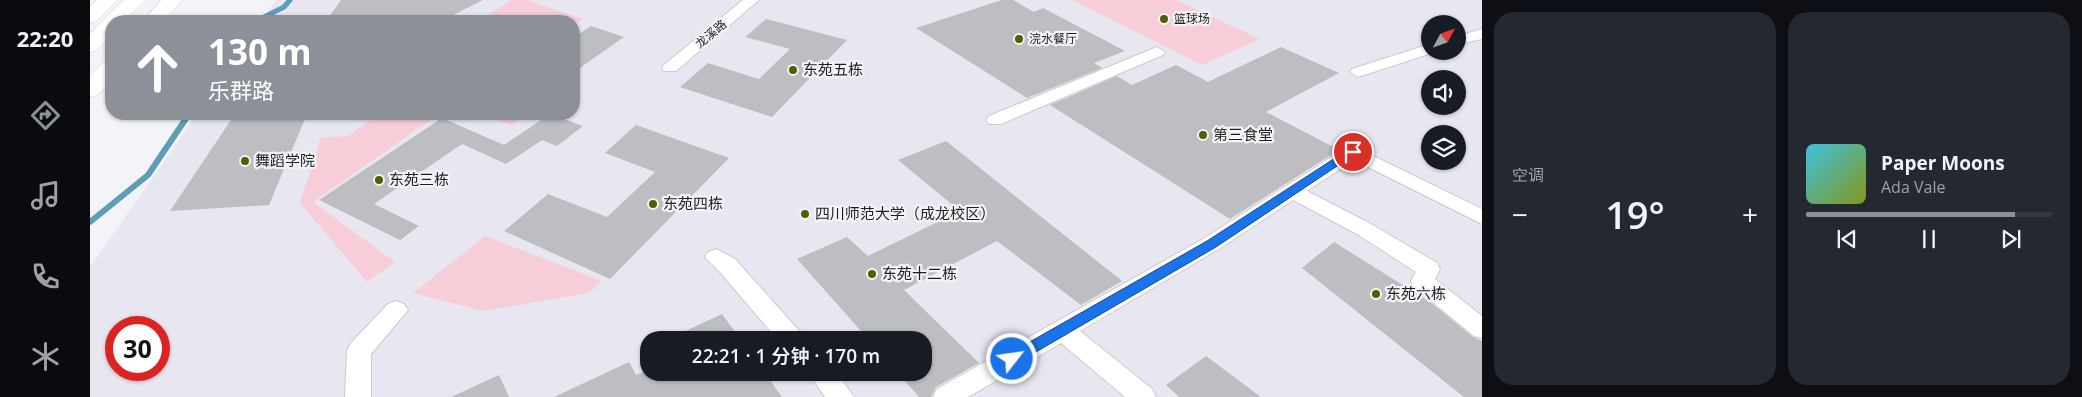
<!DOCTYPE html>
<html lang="zh">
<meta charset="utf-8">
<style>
body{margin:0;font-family:"Open Sans","Noto Sans SC",sans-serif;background:#242831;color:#f1f3f6;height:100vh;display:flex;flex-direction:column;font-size:19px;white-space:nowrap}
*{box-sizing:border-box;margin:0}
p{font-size:16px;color:#9ea1a6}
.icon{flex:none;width:28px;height:28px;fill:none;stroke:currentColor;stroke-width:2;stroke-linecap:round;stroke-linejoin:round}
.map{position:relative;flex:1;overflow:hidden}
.side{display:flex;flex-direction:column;gap:12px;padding:12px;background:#0d0f14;width:600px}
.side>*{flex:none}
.guide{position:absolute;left:15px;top:15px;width:475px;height:105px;border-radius:20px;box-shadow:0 1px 4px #0004;background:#8c9099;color:#fff;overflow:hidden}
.needle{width:32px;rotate:49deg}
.fabs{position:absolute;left:1331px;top:15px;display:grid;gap:10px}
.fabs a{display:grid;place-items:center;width:45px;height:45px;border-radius:50%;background:#171b24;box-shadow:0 1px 4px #0004;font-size:25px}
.speed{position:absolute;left:15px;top:316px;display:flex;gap:10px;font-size:25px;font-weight:700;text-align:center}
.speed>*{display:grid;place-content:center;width:65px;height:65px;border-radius:50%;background:#171b24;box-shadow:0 1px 4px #0004;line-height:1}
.speed .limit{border:8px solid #d22;background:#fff;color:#111}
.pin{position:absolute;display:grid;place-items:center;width:42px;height:42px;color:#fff;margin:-21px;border:2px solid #fff;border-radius:50%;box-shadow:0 1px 5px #0007}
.me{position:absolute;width:55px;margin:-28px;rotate:60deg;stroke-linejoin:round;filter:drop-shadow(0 0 4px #0008)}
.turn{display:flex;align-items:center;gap:18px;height:105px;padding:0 20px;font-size:22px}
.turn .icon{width:65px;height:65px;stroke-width:2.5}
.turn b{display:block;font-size:35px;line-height:42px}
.big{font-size:38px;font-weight:600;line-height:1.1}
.side .tile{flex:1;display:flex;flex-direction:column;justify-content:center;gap:8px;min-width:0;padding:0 18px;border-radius:20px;background:#242831}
.song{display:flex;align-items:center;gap:15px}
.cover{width:60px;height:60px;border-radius:8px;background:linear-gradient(135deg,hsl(190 70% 55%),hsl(70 70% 35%))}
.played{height:5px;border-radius:2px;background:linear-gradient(90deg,#8c9099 85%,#363941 85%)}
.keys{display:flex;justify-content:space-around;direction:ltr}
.heat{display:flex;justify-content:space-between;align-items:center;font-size:28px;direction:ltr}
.side .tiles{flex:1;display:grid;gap:12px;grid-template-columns:repeat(2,1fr)}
.trip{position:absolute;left:550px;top:331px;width:292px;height:50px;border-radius:20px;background:#171b24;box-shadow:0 1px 4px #0004;font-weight:600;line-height:50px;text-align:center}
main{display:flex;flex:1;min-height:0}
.dock{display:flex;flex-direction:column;width:90px;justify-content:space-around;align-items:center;background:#090b0e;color:#9ea1a6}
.dock .icon{width:35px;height:35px}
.dock .current{color:#8c9099}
.dock b{font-size:22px;color:#f1f3f6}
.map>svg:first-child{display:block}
.built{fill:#e8e6f1;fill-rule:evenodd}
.green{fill:#f7cdd8}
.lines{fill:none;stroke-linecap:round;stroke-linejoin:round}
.stream-far1{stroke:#5d9db6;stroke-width:5}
.stream{stroke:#5d9db6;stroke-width:6}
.building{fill:#bcbec2}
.street-casing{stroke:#cbcace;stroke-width:2}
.secondary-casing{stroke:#cbcace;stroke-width:1}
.highway-casing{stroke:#cbcace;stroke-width:1}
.street{fill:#fff;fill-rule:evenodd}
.secondary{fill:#fff;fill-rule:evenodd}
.highway{fill:#fff;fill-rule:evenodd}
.route{fill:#1a73e8;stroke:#114b97}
.poi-dot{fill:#4f5f02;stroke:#f4f4f8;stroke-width:2}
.labels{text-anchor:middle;stroke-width:4.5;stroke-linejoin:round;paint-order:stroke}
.far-poi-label{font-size:12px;fill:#1e1e1f;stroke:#f4f4f8;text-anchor:start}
.far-street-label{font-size:12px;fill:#1e1e1f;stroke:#f4f4f8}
.poi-label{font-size:15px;fill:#1e1e1f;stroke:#f4f4f8;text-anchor:start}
</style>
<main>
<nav class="dock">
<b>22:20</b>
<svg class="icon current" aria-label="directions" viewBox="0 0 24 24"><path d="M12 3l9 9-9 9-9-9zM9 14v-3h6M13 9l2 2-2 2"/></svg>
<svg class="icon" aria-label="music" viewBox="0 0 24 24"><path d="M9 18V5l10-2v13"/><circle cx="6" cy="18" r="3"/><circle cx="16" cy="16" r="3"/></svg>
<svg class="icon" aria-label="phone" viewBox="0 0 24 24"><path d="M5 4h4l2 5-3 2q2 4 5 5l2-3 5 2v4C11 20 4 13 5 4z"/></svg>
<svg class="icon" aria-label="climate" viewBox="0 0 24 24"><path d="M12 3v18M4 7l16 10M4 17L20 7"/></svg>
</nav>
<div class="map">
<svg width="1392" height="397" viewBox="0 0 1392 397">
<rect width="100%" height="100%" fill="#f4f4f8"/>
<path class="built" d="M186,0h1206v397h-1392v-130l107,-153h377v-93h-313zM1340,24h28v27h-28zM1340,79h28v27h-28zM1340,134h28v27h-28zM26,328h43v42h-43zM559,340h275v32h-275z"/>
<path class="green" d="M422,0h14l57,19 -9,6v-4h-95z
M982,0h104l84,39 -58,26z
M289,114h60l-126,88 82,60 -28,20 -67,-79 21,-65 27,-2z
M387,114h49l-14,11z
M395,236l117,45 -14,12 -105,18 -70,-18z"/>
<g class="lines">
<path class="stream-far1" d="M166,21l28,-14 6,-7"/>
<path class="stream" d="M0,222l58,-47 41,-61"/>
</g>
<path class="building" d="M251,0h142l-42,21h-115z
M912,0h11l21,12 9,-4 82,43 -31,12 8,5 -75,30 -111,-70z
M676,19l81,21 -75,77 -92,-30 28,-24 51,16 31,-30 -45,-12z
M501,26l33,11 -50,35v-34z
M1191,47l58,26 -73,39 73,38 -109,69 -180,-114 67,-29 15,9 44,-20 32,17z
M145,114h72l-38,91 -99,6z
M460,114l33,12 -26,20 -15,-6 -36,24 -44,-20 -88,60 45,22 -19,14 -81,-40 123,-82 62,27z
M546,125l93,33 -119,121 -106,-48 44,-37 59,23 48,-45 -50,-19z
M856,141l176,140 -41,24 -84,-64 -93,49 75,73 -43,24 -5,10h-12l-22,-25h27v-32h-55l-72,-81 50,-22 21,19 92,-45 -62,-51z
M1244,242l96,60 43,35 9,4v56h-18l-162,-129z
M632,314l19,26h-75z
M1116,356l55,41h-82l-13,-12z
M539,362l7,13 7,-3h121l18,25h-228z
M409,375l10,22h-58z"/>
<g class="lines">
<defs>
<path id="street" d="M653,0h16l-83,71h-12l-2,-3 2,-3z
M1392,29v10l-24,5v-8z
M1340,44v7l5,1 -77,25 -8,-5 2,-3z
M1067,47l8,5 -2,3 -162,69h-12l-3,-4 3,-4z
M1263,146l129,63v15l-128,-64 -47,31 64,33 66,39 3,6 -5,10 47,37v22l-8,-2 -60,-49 -3,-6 5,-9 -59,-38 -64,-34 -74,49 -139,82 72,58 4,8h-31l-64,-54 -93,54h-35l4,-8 266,-150 143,-91z
M626,249l19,10 66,74 3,7h-26l-59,-69 -14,-14 3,-5z
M306,301l8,3 4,6 -37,44v43h-26l2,-46 3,-7 38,-40z
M718,372h28l18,25h-29z"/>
<path id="secondary" d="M71,0h21l-18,21h-21z
M21,60v20l-13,15 -8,2v-21l13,-14z"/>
<path id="highway" d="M7,0h21l-21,21 -7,2v-17z
M34,0h21l-20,21h-14v15l-14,14 -7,2v-18z"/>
</defs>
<use href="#street" class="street-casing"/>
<use href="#secondary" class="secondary-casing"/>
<use href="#highway" class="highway-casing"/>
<use href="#street" class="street"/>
<use href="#secondary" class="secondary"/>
<use href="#highway" class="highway"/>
</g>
<path class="route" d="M1259,149h8l1,3 -142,95 -199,116h-10l-2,-4 2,-4 200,-114z"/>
<g class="poi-dot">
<circle cx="1074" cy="19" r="5"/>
<circle cx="929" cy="39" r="5"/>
<circle cx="703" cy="70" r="5"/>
<circle cx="1113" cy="135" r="5"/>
<circle cx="155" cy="161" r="5"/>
<circle cx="289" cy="180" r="5"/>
<circle cx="563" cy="204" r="5"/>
<circle cx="715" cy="214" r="5"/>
<circle cx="782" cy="274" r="5"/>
<circle cx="1286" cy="294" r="5"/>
</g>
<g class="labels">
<g class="far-poi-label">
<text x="1084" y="23">篮球场</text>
<text x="939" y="43">浣水餐厅</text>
</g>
<g class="far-street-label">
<text transform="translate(621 34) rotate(-40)" y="4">龙溪路</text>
</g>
<g class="poi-label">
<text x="713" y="75">东苑五栋</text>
<text x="1123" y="140">第三食堂</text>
<text x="165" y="166">舞蹈学院</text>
<text x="299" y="185">东苑三栋</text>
<text x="573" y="209">东苑四栋</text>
<text x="725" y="219">四川师范大学（成龙校区）</text>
<text x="792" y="279">东苑十二栋</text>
<text x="1296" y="299">东苑六栋</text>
</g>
</g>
</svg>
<div class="fabs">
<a><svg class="needle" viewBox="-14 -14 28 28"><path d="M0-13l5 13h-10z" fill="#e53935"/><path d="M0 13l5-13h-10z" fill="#9ea1a6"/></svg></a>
<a><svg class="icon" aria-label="sound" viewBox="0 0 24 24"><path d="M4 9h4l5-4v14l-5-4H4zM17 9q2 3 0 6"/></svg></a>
<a><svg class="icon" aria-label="layers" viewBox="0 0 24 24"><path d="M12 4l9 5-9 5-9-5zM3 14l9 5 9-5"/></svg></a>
</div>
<div class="speed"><div class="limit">30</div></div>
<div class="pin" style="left:1263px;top:152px;background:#d93025"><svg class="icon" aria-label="arrive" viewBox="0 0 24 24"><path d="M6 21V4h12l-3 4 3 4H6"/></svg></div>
<svg class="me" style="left:922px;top:359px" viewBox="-20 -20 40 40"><circle r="17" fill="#1a73e8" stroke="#fff" stroke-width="3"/><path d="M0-11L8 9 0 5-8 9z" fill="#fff"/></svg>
<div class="trip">22:21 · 1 分钟 · 170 m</div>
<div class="guide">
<div class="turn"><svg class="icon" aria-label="ahead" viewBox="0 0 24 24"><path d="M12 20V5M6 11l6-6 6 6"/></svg><div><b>130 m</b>乐群路</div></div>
</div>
</div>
<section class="side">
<div class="tiles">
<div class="tile"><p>空调</p>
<div class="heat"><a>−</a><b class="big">19°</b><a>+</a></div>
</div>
<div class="tile">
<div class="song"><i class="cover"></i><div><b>Paper Moons</b><p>Ada Vale</p></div></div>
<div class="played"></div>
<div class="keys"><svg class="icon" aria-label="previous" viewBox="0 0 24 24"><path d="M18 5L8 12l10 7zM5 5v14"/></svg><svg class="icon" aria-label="pause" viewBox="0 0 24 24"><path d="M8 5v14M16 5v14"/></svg><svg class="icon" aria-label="next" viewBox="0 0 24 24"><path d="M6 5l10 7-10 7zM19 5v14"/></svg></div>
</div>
</div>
</section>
</main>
